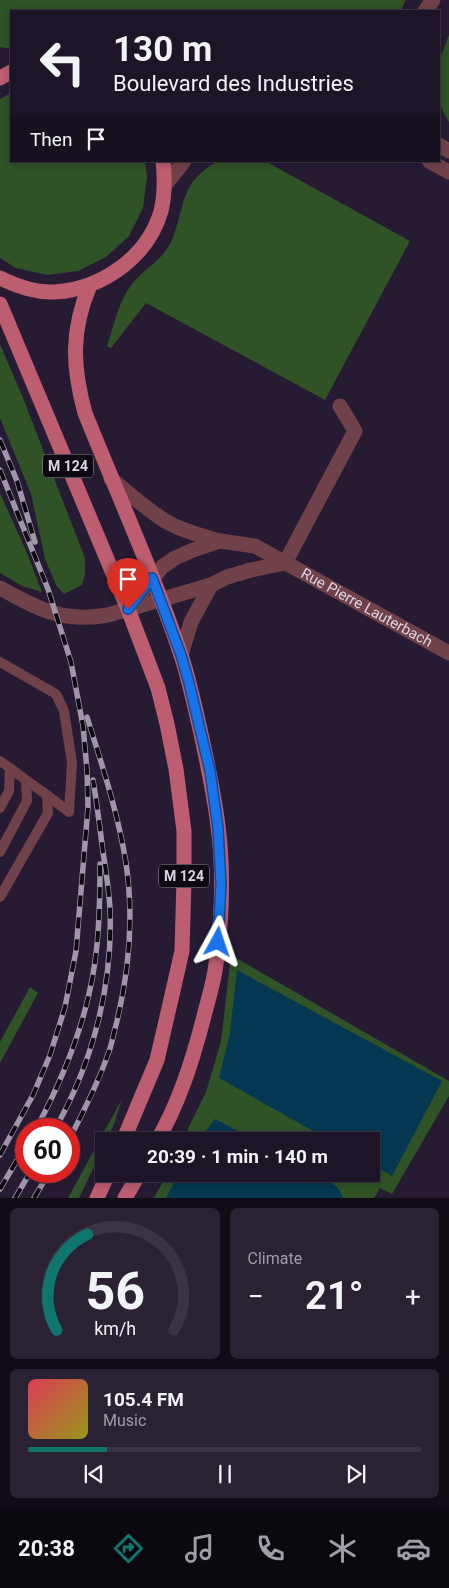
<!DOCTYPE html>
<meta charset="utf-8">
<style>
body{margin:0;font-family:Roboto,sans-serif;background:#2a2133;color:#f1f3f6;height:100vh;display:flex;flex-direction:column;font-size:19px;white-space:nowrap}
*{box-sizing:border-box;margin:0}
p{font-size:16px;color:#a09ea7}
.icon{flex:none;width:28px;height:28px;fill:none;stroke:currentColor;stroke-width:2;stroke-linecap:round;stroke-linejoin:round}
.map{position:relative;height:1198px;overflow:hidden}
.panel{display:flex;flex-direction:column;gap:10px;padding:10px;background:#100b15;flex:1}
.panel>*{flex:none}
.guide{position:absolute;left:10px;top:10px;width:430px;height:152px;border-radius:0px;box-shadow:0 2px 8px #0003,0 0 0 1px #3b3344;background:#1d1427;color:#f1f3f6;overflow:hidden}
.speed{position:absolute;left:15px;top:1118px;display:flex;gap:10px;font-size:25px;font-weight:700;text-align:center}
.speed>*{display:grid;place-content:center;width:65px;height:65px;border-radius:50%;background:#1d1427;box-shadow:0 2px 8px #0003,0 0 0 1px #3b3344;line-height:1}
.speed .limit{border:8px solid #d22;background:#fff;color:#111}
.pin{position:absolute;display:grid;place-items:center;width:42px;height:42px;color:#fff;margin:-51px -21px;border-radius:50% 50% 50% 0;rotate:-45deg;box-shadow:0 0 5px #0007}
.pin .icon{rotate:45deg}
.me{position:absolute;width:55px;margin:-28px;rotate:5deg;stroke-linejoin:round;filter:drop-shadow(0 0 4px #0008)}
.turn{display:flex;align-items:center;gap:18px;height:105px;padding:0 20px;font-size:22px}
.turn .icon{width:65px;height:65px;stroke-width:2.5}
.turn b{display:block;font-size:35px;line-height:42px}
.then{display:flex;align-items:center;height:48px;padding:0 20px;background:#0003;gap:10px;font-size:19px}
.big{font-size:38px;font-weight:700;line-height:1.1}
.panel .widget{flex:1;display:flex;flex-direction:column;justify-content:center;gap:8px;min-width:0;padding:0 18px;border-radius:8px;background:#2a2133}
.panel .dial{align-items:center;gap:0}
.dial svg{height:130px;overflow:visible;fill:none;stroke:#3b3344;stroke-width:7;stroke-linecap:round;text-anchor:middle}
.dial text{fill:#f1f3f6;stroke:none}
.song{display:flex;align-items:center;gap:15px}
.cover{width:60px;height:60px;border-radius:8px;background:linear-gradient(135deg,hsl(350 70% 55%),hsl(60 70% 35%))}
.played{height:5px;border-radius:2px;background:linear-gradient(90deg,#0f766e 20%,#3b3344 20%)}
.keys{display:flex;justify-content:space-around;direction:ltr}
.heat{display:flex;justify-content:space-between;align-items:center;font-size:28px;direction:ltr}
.panel .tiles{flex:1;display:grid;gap:10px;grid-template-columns:1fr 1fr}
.widget:last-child{grid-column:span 2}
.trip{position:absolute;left:95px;top:1132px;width:285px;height:50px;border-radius:0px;background:#1d1427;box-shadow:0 2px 8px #0003,0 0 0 1px #3b3344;font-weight:700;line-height:50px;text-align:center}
.dock{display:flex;height:80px;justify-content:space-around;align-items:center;background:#0c0810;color:#a09ea7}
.dock .icon{width:35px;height:35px}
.dock .on{color:#0f766e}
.dock b{font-size:22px;color:#f1f3f6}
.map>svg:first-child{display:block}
.green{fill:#2f5226}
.water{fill:#043751}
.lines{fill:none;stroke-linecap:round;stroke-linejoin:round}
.service{stroke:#704149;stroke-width:10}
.minor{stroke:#704149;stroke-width:15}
.tertiary{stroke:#704149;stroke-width:15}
.primary{stroke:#bc5d70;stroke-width:15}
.rail-casing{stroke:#9f96a9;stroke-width:5.5}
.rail{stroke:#0e0813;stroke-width:4;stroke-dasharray:11;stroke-linecap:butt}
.route-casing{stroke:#114b97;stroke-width:12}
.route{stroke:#1a73e8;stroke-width:9}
.labels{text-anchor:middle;stroke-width:5;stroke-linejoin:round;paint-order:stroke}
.shield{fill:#0e0813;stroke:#9e97a5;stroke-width:1}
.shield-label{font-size:14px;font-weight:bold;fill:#dbd4e4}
.street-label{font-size:15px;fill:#dbd4e4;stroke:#0e0813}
</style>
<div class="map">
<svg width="449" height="1198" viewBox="0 0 449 1198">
<rect width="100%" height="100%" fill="#271b34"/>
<path class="green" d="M0,0h405v1l-4,10h-390v38l-11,-2z
M449,35v87l-6,-10 -4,-13v-38z
M11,93v68h134l2,16 -4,31 -14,28 -23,21 -28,14 -31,4 -31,-7 -16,-10v-159z
M218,161h47l145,80 -85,159 -179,-97 -35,45 -4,-2c7,-20 12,-47 26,-63 11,-14 28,-22 37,-39 10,-19 10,-43 22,-61 6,-9 17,-17 26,-22z
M0,344l23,54 62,160v16l-3,11 -18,9 -8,-9 -11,-26 -14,-65 -31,-76z
M0,493l27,60 15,39 -20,-6 -22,-13z
M231,955l218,126v15l-57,98 -12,-6 -6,10h-220l13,-24h204v-33h-189l24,-49 15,-51z
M30,987l8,6 -38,70v-21z
M122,1099l-8,25 -8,17h-2v5l-25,52h-11z"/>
<path class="water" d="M237,970l205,111 -50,95 -21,-12v-23h-40l-112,-63 11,-45z
M215,1119l42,22h-59z
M179,1174h138c11,6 22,11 26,24h-177z"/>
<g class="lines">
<path class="service" d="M0,662l56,32 8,17 8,52 -3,49 -22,-17
M0,761l10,7 -1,23 -9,17
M0,852l27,-51 -1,-21 -16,-12
M0,897l48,-84 -1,-18 -21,-15"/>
<g class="minor">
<path d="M425,11l8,-11"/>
<path d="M111,479c18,14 36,31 56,43 16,9 35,14 53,19"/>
<path d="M285,563l70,-132 -15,-25"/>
<path d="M0,588c38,21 63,35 108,27l103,-30"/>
<path id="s1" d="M128,609l34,-42 13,-9 18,-8 27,-9 35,5 194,107"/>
<path d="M181,655l10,-33 20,-37 16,-8 24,-7 34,-7"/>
</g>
<path class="tertiary" d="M439,145l10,6
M429,161l20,11
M165,185l19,-24"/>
<path class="primary" d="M0,78l11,-6
M0,278c16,8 37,15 55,14 47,-3 93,-35 106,-81 4,-17 4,-33 2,-50
M90,285c-19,45 -18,81 -5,128 32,80 68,159 96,242 8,24 13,49 19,74 7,32 14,64 18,97 6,45 4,101 -3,145 -3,17 -8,33 -12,49 -11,42 -24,83 -46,121
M0,304l128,305 30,79 9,36 9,45 8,62v48l-2,72 -10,44 -15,65 -34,81
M97,1198l11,-24
M125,1198l14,-24"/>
<defs>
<path id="rail" d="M0,440l17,41 18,61
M0,470l48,119 23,73 12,64 4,44 1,37 -12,144 -11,56 -15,48 -17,40 -33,60
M36,1129c23,-43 42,-87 53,-135 10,-42 11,-87 11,-130
M55,1129c38,-67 58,-144 55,-220 -1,-19 -4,-38 -7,-57 -3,-24 -6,-48 -10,-72
M69,1140c14,-28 29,-56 39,-86 4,-9 5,-19 8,-29 13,-52 18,-108 10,-162 -8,-50 -24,-98 -39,-146
M0,1189l26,-44
M15,1198l16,-27
M34,1198l16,-27"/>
</defs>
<use href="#rail" class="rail-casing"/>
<use href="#rail" class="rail"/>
</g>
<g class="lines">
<defs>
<path id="route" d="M128,609l24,-31 29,77 8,28 21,88 8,57 3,56 -3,58"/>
</defs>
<use href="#route" class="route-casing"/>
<use href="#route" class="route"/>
</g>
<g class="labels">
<g class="shield">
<rect x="43" y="454.5" width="50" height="23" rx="4"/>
<rect x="159" y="864.5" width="50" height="23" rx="4"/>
</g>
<g class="shield-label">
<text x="68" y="471">M 124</text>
<text x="184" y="881">M 124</text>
</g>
<g class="street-label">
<text dy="5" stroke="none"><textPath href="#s1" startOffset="281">Rue Pierre Lauterbach</textPath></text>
</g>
</g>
</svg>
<div class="speed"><div class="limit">60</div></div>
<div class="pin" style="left:128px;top:609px;background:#d93025"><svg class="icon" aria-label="arrive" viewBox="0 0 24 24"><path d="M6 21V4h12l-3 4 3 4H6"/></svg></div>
<svg class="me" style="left:218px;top:942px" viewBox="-20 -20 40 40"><path d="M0-17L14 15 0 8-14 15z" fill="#1a73e8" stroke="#fff" stroke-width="4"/></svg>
<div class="trip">20:39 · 1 min · 140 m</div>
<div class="guide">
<div class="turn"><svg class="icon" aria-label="left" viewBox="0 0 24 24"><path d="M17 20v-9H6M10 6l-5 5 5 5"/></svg><div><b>130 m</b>Boulevard des Industries</div></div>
<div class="then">Then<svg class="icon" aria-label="arrive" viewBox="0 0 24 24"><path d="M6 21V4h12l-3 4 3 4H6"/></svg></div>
</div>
</div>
<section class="panel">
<div class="tiles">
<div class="widget dial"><svg viewBox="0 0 100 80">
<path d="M14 69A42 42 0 1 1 86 69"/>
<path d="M14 69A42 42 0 0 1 33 10" stroke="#0f766e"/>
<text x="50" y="56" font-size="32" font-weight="700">56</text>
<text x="50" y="72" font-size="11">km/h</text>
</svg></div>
<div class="widget"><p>Climate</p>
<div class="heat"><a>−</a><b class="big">21°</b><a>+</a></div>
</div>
<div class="widget">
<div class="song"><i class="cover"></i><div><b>105.4 FM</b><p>Music</p></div></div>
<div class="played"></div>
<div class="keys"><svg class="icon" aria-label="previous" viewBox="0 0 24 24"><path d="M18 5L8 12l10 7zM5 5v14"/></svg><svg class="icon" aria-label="pause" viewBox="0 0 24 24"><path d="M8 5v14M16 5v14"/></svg><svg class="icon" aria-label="next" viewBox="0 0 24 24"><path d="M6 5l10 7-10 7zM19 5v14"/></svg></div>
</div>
</div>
</section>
<nav class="dock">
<b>20:38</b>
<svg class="icon on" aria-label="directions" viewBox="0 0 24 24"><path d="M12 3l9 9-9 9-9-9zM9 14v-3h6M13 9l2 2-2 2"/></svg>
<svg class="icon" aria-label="music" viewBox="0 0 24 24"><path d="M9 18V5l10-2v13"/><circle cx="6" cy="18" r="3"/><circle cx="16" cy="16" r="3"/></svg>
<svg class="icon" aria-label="phone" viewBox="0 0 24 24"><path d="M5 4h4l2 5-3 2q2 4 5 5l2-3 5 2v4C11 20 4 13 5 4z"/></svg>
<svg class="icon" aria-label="climate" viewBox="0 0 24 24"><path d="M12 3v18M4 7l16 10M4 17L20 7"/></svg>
<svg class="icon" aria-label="car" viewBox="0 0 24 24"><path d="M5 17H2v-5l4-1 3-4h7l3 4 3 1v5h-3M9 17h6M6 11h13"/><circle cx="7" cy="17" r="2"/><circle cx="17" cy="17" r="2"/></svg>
</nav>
